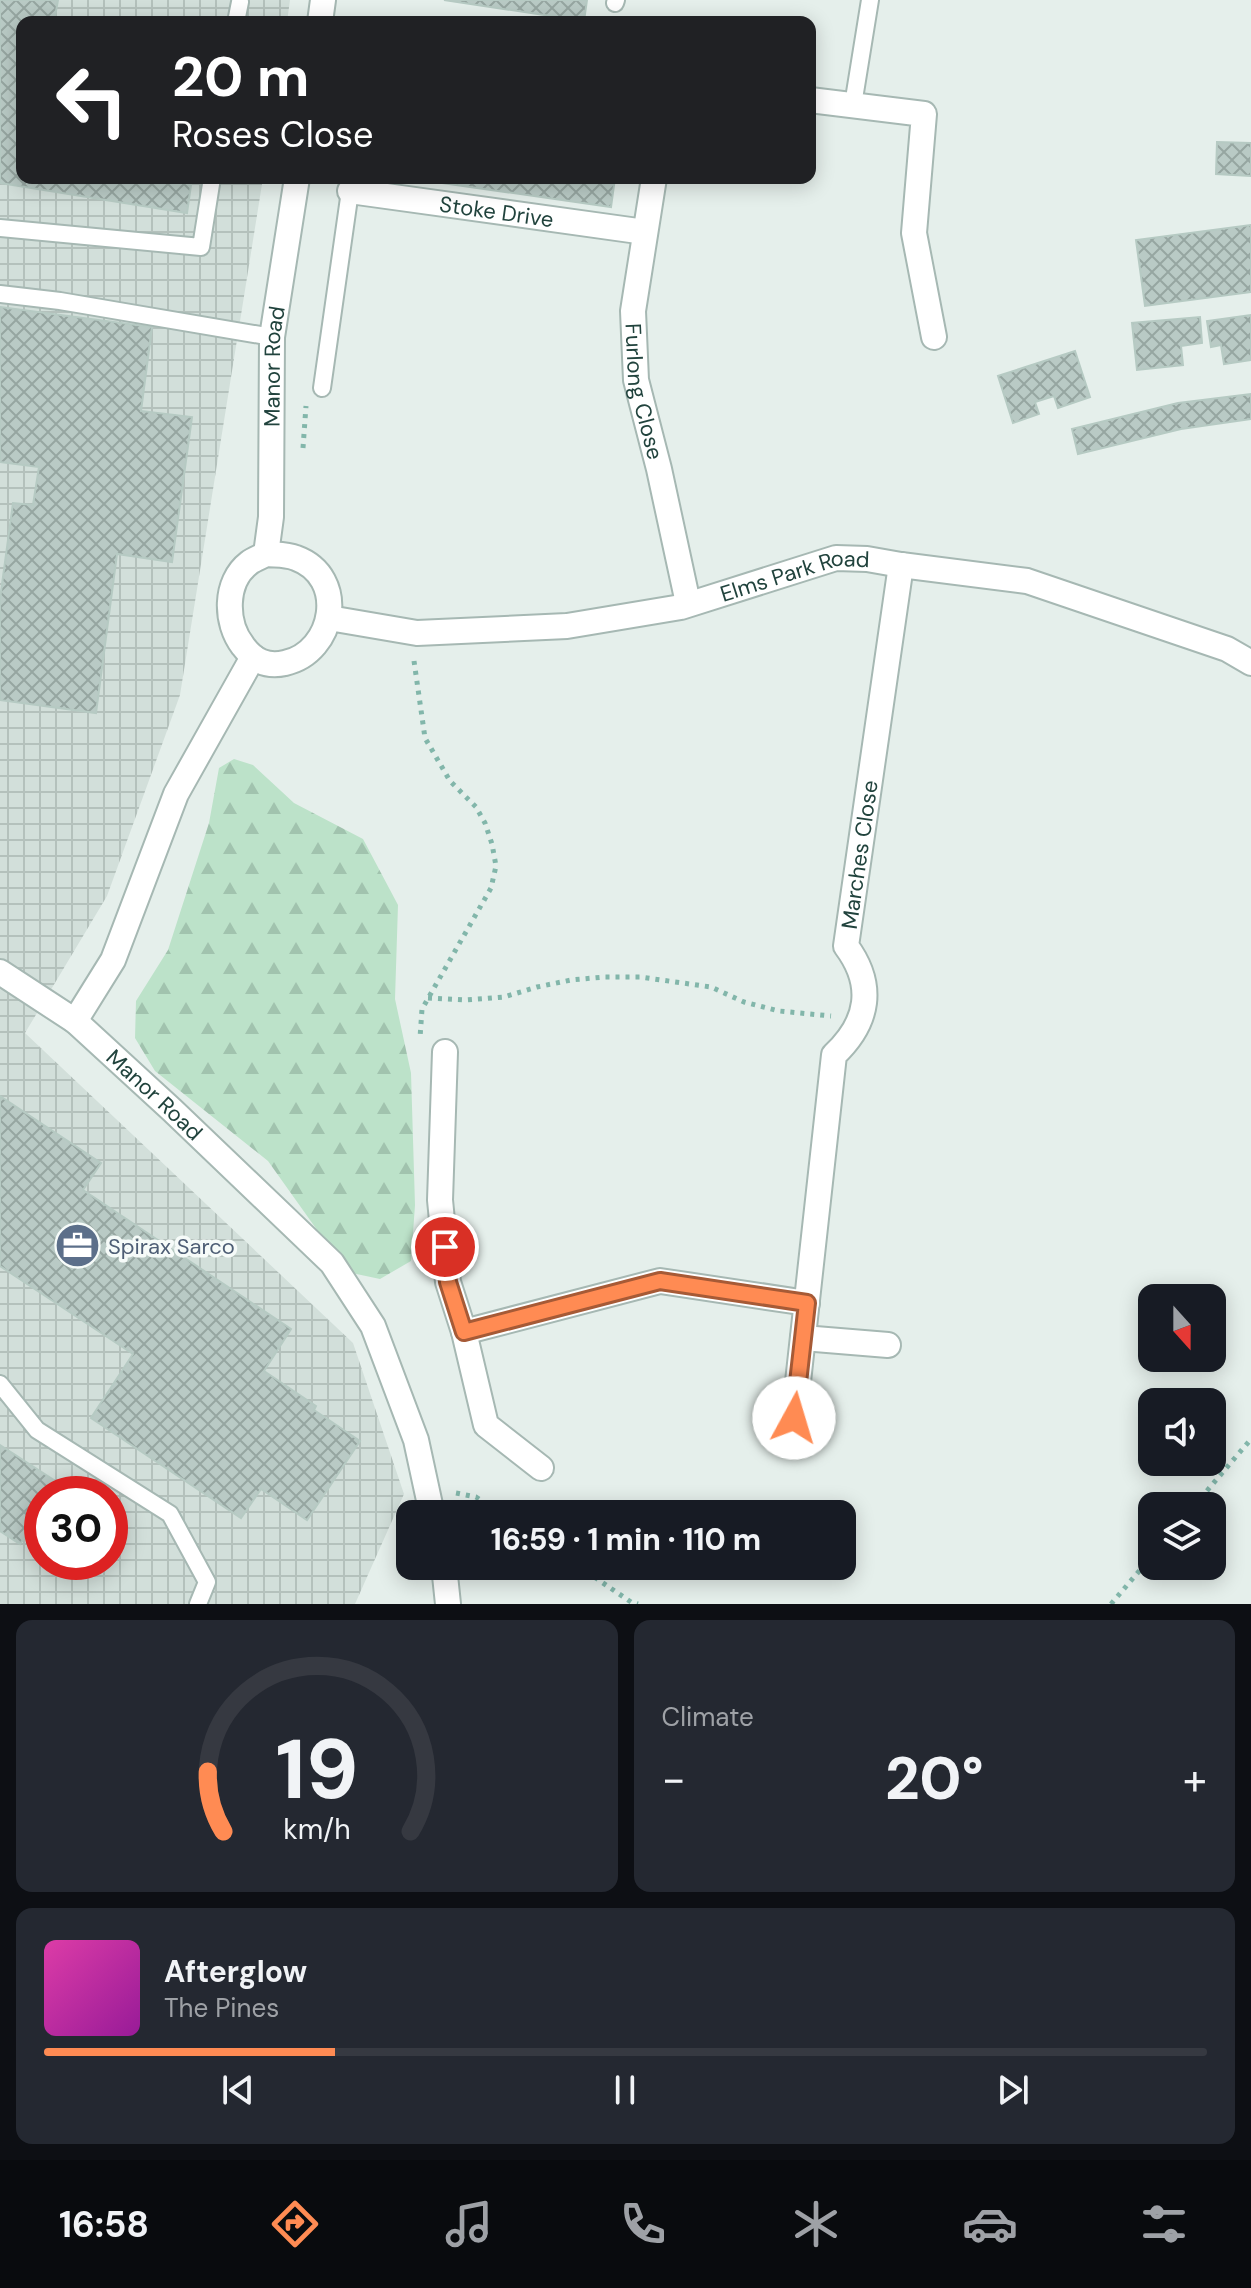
<!DOCTYPE html>
<meta charset="utf-8">
<style>
body{margin:0;font-family:"DM Sans",sans-serif;background:#242831;color:#f1f3f6;height:100vh;display:flex;flex-direction:column;font-size:30px;white-space:nowrap}
*{box-sizing:border-box;margin:0}
p{font-size:26px;color:#9ea1a6}
.icon{flex:none;width:44px;height:44px;fill:none;stroke:currentColor;stroke-width:2;stroke-linecap:round;stroke-linejoin:round}
.map{position:relative;height:1604px;overflow:hidden}
.drawer{display:flex;flex-direction:column;gap:16px;padding:16px;background:#0d0f14;flex:1}
.drawer>*{flex:none}
.banner{position:absolute;left:16px;top:16px;width:800px;height:168px;border-radius:16px;box-shadow:0 4px 20px #0003;background:#202124;color:#fff;overflow:hidden}
.needle{width:52px;rotate:159deg}
.controls{position:absolute;left:1138px;top:1284px;display:grid;gap:16px}
.controls a{display:grid;place-items:center;width:88px;height:88px;border-radius:16px;background:#171b24;box-shadow:0 4px 20px #0003;font-size:40px}
.speed{position:absolute;left:24px;top:1476px;display:flex;gap:16px;font-size:40px;font-weight:700;text-align:center}
.speed>*{display:grid;place-content:center;width:104px;height:104px;border-radius:50%;background:#171b24;box-shadow:0 4px 20px #0003;line-height:1}
.speed .limit{border:12px solid #d22;background:#fff;color:#111}
.pin{position:absolute;display:grid;place-items:center;width:68px;height:68px;color:#fff;margin:-34px;border:4px solid #fff;border-radius:50%;box-shadow:0 2px 8px #0007}
.me{position:absolute;width:88px;margin:-44px;rotate:6deg;stroke-linejoin:round;filter:drop-shadow(0 0 6px #0008)}
.turn{display:flex;align-items:center;gap:28px;height:168px;padding:0 24px;font-size:36px}
.turn .icon{width:104px;height:104px;stroke-width:2.5}
.turn b{display:block;font-size:56px;line-height:68px}
.big{font-size:60px;font-weight:800;line-height:1.1}
.drawer .tile{flex:1;display:flex;flex-direction:column;justify-content:center;gap:12px;min-width:0;padding:0 28px;border-radius:16px;background:#242831}
.drawer .dial{align-items:center;gap:0}
.dial svg{height:208px;overflow:visible;fill:none;stroke:#363941;stroke-width:7;stroke-linecap:round;text-anchor:middle}
.dial text{fill:#f1f3f6;stroke:none}
.song{display:flex;align-items:center;gap:24px}
.cover{width:96px;height:96px;border-radius:12px;background:linear-gradient(135deg,hsl(320 70% 55%),hsl(300 70% 35%))}
.played{height:8px;border-radius:4px;background:linear-gradient(90deg,#ff8b53 25%,#363941 25%)}
.keys{display:flex;justify-content:space-around;direction:ltr}
.heat{display:flex;justify-content:space-between;align-items:center;font-size:44px;direction:ltr}
.drawer .tiles{flex:1;display:grid;gap:16px;grid-template-columns:1fr 1fr}
.tile:last-child{grid-column:span 2}
.trip{position:absolute;left:396px;top:1500px;width:460px;height:80px;border-radius:16px;background:#171b24;box-shadow:0 4px 20px #0003;font-weight:800;line-height:80px;text-align:center}
.dock{display:flex;height:128px;justify-content:space-around;align-items:center;background:#090b0e;color:#9ea1a6}
.dock .icon{width:56px;height:56px}
.dock .on{color:#ff8b53}
.dock b{font-size:36px;color:#f1f3f6}
.map>svg:first-child{display:block}
.industrial{fill:url(#industrial-grid);fill-rule:evenodd}
.forest{fill:url(#forest-firs)}
.building{fill:url(#building-cross-hatch);stroke:#b6cac3;stroke-width:2}
.lines{fill:none;stroke-linecap:round;stroke-linejoin:round}
.service-casing{stroke:#a6b8b3;stroke-width:20}
.minor-casing{stroke:#a6b8b3;stroke-width:28}
.tertiary-casing{stroke:#a6b8b3;stroke-width:28}
.path{stroke:#82b6aa;stroke-width:5;stroke-dasharray:4 6;stroke-linecap:butt}
.service{stroke:#fff;stroke-width:16}
.minor{stroke:#fff;stroke-width:24}
.tertiary{stroke:#fff;stroke-width:24}
.route-casing{stroke:#a65a36;stroke-width:20}
.route{stroke:#ff8b53;stroke-width:14}
.labels{text-anchor:middle;stroke-width:7;stroke-linejoin:round;paint-order:stroke}
.street-label{font-size:22px;fill:#21433d;stroke:#f6fbf9}
.service-label{font-size:22px;fill:#4e5e75;stroke:#f6fbf9;text-anchor:start}
</style>
<div class="map">
<svg width="1251" height="1604" viewBox="0 0 1251 1604">
<defs>
<pattern id="industrial-grid" width="8" height="8" patternUnits="userSpaceOnUse" patternTransform="scale(2)"><rect width="8" height="8" fill="#d2dfda"/><path d="M0 4h8M4 0v8" fill="none" stroke="#b4c1bc"/></pattern>
<pattern id="forest-firs" width="22" height="20" patternUnits="userSpaceOnUse" patternTransform="scale(2)"><rect width="22" height="20" fill="#bce2c9"/><path d="M5 1l3.5 6h-7zM16 11l3.5 6h-7z" fill="#a1c3ae"/></pattern>
<pattern id="building-cross-hatch" width="8" height="8" patternUnits="userSpaceOnUse" patternTransform="scale(2)"><rect width="8" height="8" fill="#b9cac5"/><path d="M0 0l8 8M0 8l8-8" fill="none" stroke="#96a6a1"/></pattern>
</defs>
<rect width="100%" height="100%" fill="#e5efeb"/>
<path class="industrial" d="M0,0h290l-3,22h-265v156h241l-83,517 -73,201 -82,137 328,310 51,151 -49,110h-355zM42,1494h68v68h-68z"/>
<path class="forest" d="M234,759l19,6 41,38 69,36 35,66 -3,94 16,74 4,132 -4,56 -31,18 -33,-7 -79,-111 -113,-90 -20,-33 1,-37 32,-51 41,-127 10,-55z"/>
<path class="building" d="M0,0h58l-4,22 -18,-2v2h-14v156h170l-5,35 -187,-30z
M444,0h143l-3,21z
M1217,142l34,1v33l-35,-2z
M407,178h208l-4,29z
M1251,225v67l-106,14 -9,-66z
M0,307l152,20 -11,84 51,6 -20,145 -55,-8 -21,159 -96,-13v-101l13,-96 20,2 6,-38 -39,-5z
M1251,315v45l-27,4 -3,-19 -10,2 -4,-26z
M1200,317l2,26 -21,3 2,19 -46,5 -5,-47z
M1075,351l15,46 -32,11 -4,-12 -19,6 4,12 -26,9 -15,-47z
M1251,394v25l-70,10 -103,25 -6,-25 106,-26z
M0,1096l101,67 -18,27 208,139 -27,42 52,35 -2,4 46,31 -53,79 -46,-31 -20,29 -150,-100 42,-64 -133,-88z
M0,1445l60,39 -7,10h-11v17l-22,33 -20,-13z"/>
<g class="lines">
<defs>
<path id="service" d="M615,3l1,-3
M236,22l4,-20
M853,105l17,-105
M0,228l201,19 11,-69
M0,294l60,7 212,36
M322,388l28,-197
M0,1384l37,46 133,84 37,68 -9,22"/>
<g id="minor">
<path d="M810,100l114,14 -10,119 20,104"/>
<path id="s1" d="M654,178l-21,133 3,69 23,89 29,134"/>
<path id="s2" d="M350,191l295,41"/>
<path id="s3" d="M329,618l88,15 150,-7 114,-19 155,-49 31,1 34,6 126,16 200,68 24,14"/>
<path d="M445,1052l-5,148 8,82 16,50 22,93 55,43"/>
<path d="M464,1332l196,-51 147,22"/>
<path d="M803,1338l85,7"/>
<path id="s4" d="M794,1418l40,-363c35,-33 41,-70 12,-109l55,-381"/>
</g>
<g id="tertiary">
<path d="M320,22l3,-22"/>
<path id="s5" d="M266,554l5,-37 1,-180 25,-159"/>
<path d="M266,554c10,1 20,0 30,4 52,19 39,94 -11,105 -18,4 -31,-2 -42,-17 -18,-23 -19,-64 6,-83 5,-4 12,-6 17,-9z"/>
<path id="s6" d="M0,972l75,49 97,89 160,153 41,63 43,114 16,74"/>
<path d="M75,1021l38,-61 63,-166 77,-137"/>
<path d="M444,1566l4,38"/>
</g>
</defs>
<use href="#service" class="service-casing"/>
<use href="#minor" class="minor-casing"/>
<use href="#tertiary" class="tertiary-casing"/>
<path class="path" d="M303,448l3,-42
M414,661l11,77 25,43 26,26 9,16 7,21 4,22 -5,22 -69,121 -2,29
M428,998l38,2 38,-3 33,-10 34,-7 34,-3h35l71,10 33,15 35,9 52,5
M456,1493l20,4 25,17
M1194,1506l57,-67
M578,1566l53,36 7,2
M1111,1604l41,-48"/>
<use href="#service" class="service"/>
<use href="#minor" class="minor"/>
<use href="#tertiary" class="tertiary"/>
</g>
<g class="lines">
<defs>
<path id="route" d="M445,1247l3,35 16,50 196,-51 147,22 -13,115"/>
</defs>
<use href="#route" class="route-casing"/>
<use href="#route" class="route"/>
</g>
<defs>
<symbol id="office-disc" viewBox="-11 -11 22 22"><circle r="9.5" fill="#5c6f8a" stroke="#f6fbf9"/><path d="M-6-3h4V-5.5h4V-3h4V5H-6ZM-1-4.5V-3h2v-1.5ZM-6 0V1H6V0Z" fill="#fff"/></symbol>
</defs>
<g fill-rule="evenodd">
<use href="#office-disc" x="52" y="1220" width="51" height="51"/>
</g>
<g class="labels">
<g class="street-label">
<text dy="8" stroke="none"><textPath href="#s2" startOffset="148">Stoke Drive</textPath></text>
<text dy="8" stroke="none"><textPath href="#s5" startOffset="188">Manor Road</textPath></text>
<text dy="8" stroke="none"><textPath href="#s1" startOffset="216">Furlong Close</textPath></text>
<text dy="8" stroke="none"><textPath href="#s3" startOffset="474">Elms Park Road</textPath></text>
<text dy="8" stroke="none"><textPath href="#s4" startOffset="580">Marches Close</textPath></text>
<text dy="8" stroke="none"><textPath href="#s6" startOffset="198">Manor Road</textPath></text>
</g>
<g class="service-label">
<text x="108" y="1254">Spirax Sarco</text>
</g>
</g>
</svg>
<div class="controls">
<a><svg class="needle" viewBox="-14 -14 28 28"><path d="M0-13l5 13h-10z" fill="#e53935"/><path d="M0 13l5-13h-10z" fill="#9ea1a6"/></svg></a>
<a><svg class="icon" aria-label="sound" viewBox="0 0 24 24"><path d="M4 9h4l5-4v14l-5-4H4zM17 9q2 3 0 6"/></svg></a>
<a><svg class="icon" aria-label="layers" viewBox="0 0 24 24"><path d="M12 4l9 5-9 5-9-5zM3 14l9 5 9-5"/></svg></a>
</div>
<div class="speed"><div class="limit">30</div></div>
<div class="pin" style="left:445px;top:1247px;background:#d93025"><svg class="icon" aria-label="arrive" viewBox="0 0 24 24"><path d="M6 21V4h12l-3 4 3 4H6"/></svg></div>
<svg class="me" style="left:794px;top:1418px" viewBox="-20 -20 40 40"><circle r="19" fill="#fff"/><path d="M0-13L10 11 0 6-10 11z" fill="#ff8b53"/></svg>
<div class="trip">16:59 · 1 min · 110 m</div>
<div class="banner">
<div class="turn"><svg class="icon" aria-label="left" viewBox="0 0 24 24"><path d="M17 20v-9H6M10 6l-5 5 5 5"/></svg><div><b>20 m</b>Roses Close</div></div>
</div>
</div>
<section class="drawer">
<div class="tiles">
<div class="tile dial"><svg viewBox="0 0 100 80">
<path d="M14 69A42 42 0 1 1 86 69"/>
<path d="M14 69A42 42 0 0 1 8 46" stroke="#ff8b53"/>
<text x="50" y="56" font-size="32" font-weight="700">19</text>
<text x="50" y="72" font-size="11">km/h</text>
</svg></div>
<div class="tile"><p>Climate</p>
<div class="heat"><a>−</a><b class="big">20°</b><a>+</a></div>
</div>
<div class="tile">
<div class="song"><i class="cover"></i><div><b>Afterglow</b><p>The Pines</p></div></div>
<div class="played"></div>
<div class="keys"><svg class="icon" aria-label="previous" viewBox="0 0 24 24"><path d="M18 5L8 12l10 7zM5 5v14"/></svg><svg class="icon" aria-label="pause" viewBox="0 0 24 24"><path d="M8 5v14M16 5v14"/></svg><svg class="icon" aria-label="next" viewBox="0 0 24 24"><path d="M6 5l10 7-10 7zM19 5v14"/></svg></div>
</div>
</div>
</section>
<nav class="dock">
<b>16:58</b>
<svg class="icon on" aria-label="directions" viewBox="0 0 24 24"><path d="M12 3l9 9-9 9-9-9zM9 14v-3h6M13 9l2 2-2 2"/></svg>
<svg class="icon" aria-label="music" viewBox="0 0 24 24"><path d="M9 18V5l10-2v13"/><circle cx="6" cy="18" r="3"/><circle cx="16" cy="16" r="3"/></svg>
<svg class="icon" aria-label="phone" viewBox="0 0 24 24"><path d="M5 4h4l2 5-3 2q2 4 5 5l2-3 5 2v4C11 20 4 13 5 4z"/></svg>
<svg class="icon" aria-label="climate" viewBox="0 0 24 24"><path d="M12 3v18M4 7l16 10M4 17L20 7"/></svg>
<svg class="icon" aria-label="car" viewBox="0 0 24 24"><path d="M5 17H2v-5l4-1 3-4h7l3 4 3 1v5h-3M9 17h6M6 11h13"/><circle cx="7" cy="17" r="2"/><circle cx="17" cy="17" r="2"/></svg>
<svg class="icon" aria-label="filters" viewBox="0 0 24 24"><path d="M4 7h16M4 17h16"/><circle cx="9" cy="7" r="2"/><circle cx="15" cy="17" r="2"/></svg>
</nav>
